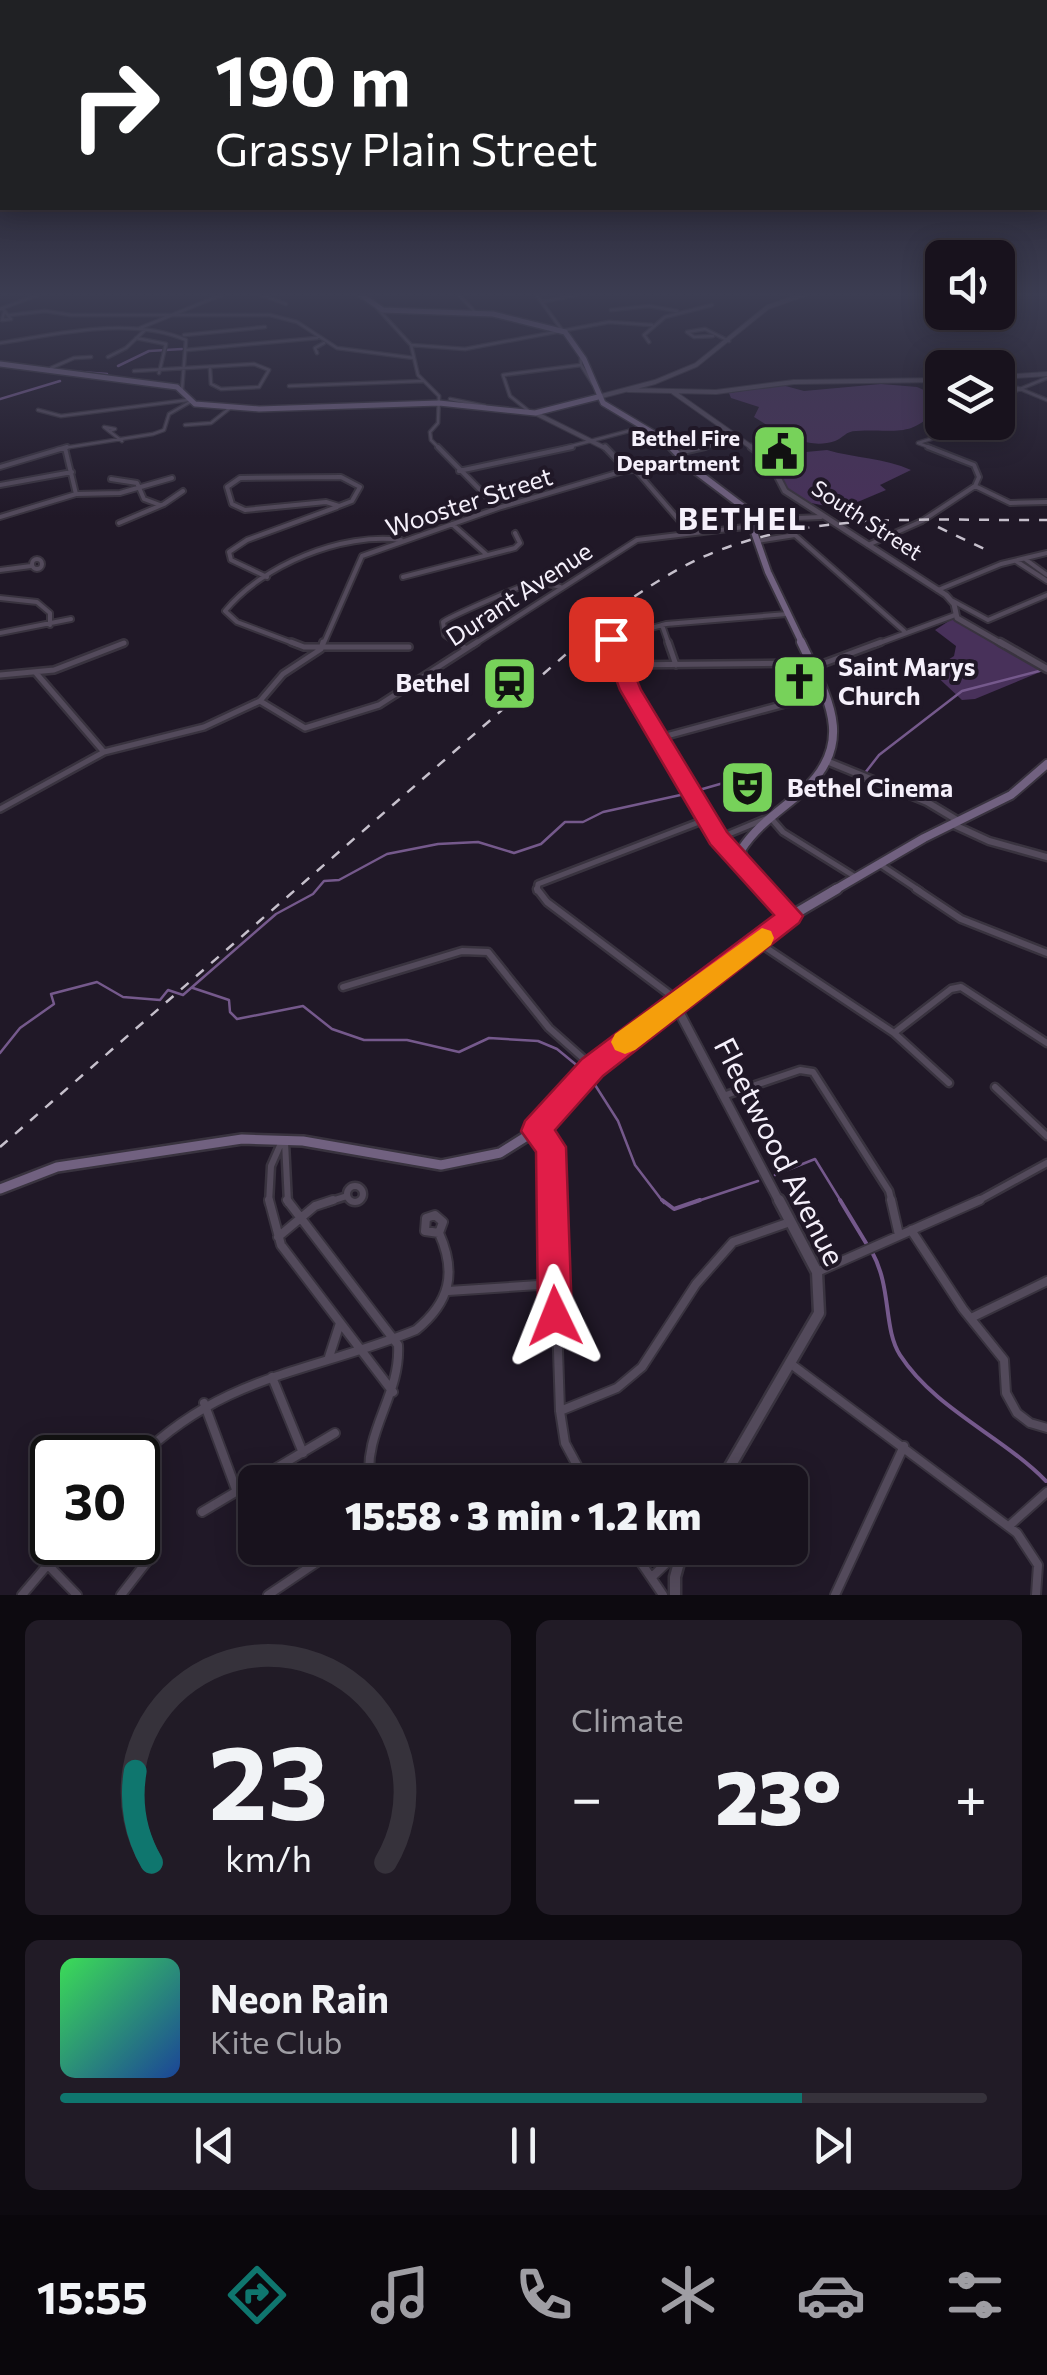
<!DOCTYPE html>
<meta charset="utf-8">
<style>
body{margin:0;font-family:Commissioner,sans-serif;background:#211b26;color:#f1f3f6;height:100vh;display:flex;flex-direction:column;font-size:38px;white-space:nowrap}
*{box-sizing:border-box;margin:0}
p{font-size:32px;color:#9f9ea4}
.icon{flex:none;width:55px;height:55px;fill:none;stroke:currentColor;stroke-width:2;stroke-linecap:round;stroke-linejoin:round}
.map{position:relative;height:1595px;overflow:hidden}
.side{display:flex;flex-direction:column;gap:25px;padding:25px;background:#0d0a10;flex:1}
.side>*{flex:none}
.top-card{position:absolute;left:0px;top:0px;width:1048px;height:210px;box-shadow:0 5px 25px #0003,0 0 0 2px #36323b;background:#202124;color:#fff;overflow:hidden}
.controls{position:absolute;left:925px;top:240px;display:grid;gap:20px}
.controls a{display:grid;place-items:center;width:90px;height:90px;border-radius:15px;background:#18121d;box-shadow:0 5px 25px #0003,0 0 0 2px #36323b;font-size:50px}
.speed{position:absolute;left:30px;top:1435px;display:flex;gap:20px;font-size:50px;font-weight:700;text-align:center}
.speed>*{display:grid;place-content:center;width:130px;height:130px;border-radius:50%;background:#18121d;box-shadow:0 5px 25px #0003,0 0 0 2px #36323b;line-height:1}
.speed .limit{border:5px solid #111;border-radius:15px;background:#fff;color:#111}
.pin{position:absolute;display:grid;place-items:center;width:85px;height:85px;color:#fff;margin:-42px;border-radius:20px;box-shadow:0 5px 15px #0006}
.me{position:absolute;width:110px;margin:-55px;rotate:358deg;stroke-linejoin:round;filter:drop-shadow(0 0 8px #0008)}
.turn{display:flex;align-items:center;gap:35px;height:210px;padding:0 50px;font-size:45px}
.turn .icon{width:130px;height:130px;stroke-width:2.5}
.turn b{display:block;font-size:70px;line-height:85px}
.big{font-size:75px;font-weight:800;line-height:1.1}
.side .card{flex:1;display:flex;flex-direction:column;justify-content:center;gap:15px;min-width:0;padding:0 35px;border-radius:15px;background:#211b26}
.side .dial{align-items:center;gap:0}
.dial svg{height:260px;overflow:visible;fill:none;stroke:#36323b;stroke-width:7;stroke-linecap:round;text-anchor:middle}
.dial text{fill:#f1f3f6;stroke:none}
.song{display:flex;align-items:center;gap:30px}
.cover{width:120px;height:120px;border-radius:15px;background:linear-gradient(135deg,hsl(130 70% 55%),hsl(220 70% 35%))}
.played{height:10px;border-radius:5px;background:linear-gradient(90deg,#0f766e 80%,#36323b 80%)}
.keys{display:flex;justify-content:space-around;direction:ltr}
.heat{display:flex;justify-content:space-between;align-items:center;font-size:55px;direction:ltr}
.side .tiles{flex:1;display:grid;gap:25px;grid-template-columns:1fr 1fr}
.card:last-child{grid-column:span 2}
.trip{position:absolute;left:238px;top:1465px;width:570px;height:100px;border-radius:15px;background:#18121d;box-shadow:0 5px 25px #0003,0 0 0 2px #36323b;font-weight:800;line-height:100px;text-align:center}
.tabs{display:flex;height:160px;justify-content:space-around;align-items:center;background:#0a070c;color:#9f9ea4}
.tabs .icon{width:70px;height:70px}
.tabs .current{color:#0f766e}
.tabs b{font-size:45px;color:#f1f3f6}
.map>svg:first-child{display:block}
.green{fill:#48315a}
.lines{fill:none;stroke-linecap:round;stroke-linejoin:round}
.stream-far1{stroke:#75598c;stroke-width:2.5}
.stream{stroke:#75598c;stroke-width:4}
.minor-far4-casing{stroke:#39333f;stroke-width:5}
.minor-far3-casing{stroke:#39333f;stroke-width:8}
.minor-far2-casing{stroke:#39333f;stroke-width:10}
.minor-far1-casing{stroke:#39333f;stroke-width:11}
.minor-casing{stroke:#39333f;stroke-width:12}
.tertiary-far4-casing{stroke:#39333f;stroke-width:6}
.tertiary-far3-casing{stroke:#39333f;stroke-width:9}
.tertiary-far2-casing{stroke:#39333f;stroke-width:11}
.tertiary-far1-casing{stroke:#39333f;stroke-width:12}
.tertiary-casing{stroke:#39333f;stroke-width:15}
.secondary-far3-casing{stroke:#39333f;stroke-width:8}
.secondary-far2-casing{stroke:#39333f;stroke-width:10}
.secondary-far1-casing{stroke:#39333f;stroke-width:12}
.secondary-casing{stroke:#39333f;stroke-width:14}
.minor-far4{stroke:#534a5b;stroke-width:2.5}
.minor-far3{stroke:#534a5b;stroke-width:4}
.minor-far2{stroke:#534a5b;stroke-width:5}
.minor-far1{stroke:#534a5b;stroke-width:6}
.minor{stroke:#534a5b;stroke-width:8}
.tertiary-far4{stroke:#534a5b;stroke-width:4}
.tertiary-far3{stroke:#534a5b;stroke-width:5}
.tertiary-far2{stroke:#534a5b;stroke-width:6}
.tertiary-far1{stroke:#534a5b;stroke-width:8}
.tertiary{stroke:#534a5b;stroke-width:10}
.secondary-far3{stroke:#716180;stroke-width:5}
.secondary-far2{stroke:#716180;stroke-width:6}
.secondary-far1{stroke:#716180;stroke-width:8}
.secondary{stroke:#716180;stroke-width:9}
.rail{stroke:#c6c0cc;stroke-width:2.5;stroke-dasharray:10 10;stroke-linecap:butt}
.route{fill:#e11d48;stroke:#92132f;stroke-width:2.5}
.slow{fill:#f59e0b}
.labels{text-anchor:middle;stroke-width:8;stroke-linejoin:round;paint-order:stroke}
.far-poi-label{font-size:22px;font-weight:bold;fill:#f5f0fb;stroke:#201827;text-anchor:end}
.far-street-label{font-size:22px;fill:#f5f0fb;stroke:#201827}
.street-label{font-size:25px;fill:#f5f0fb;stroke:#201827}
.poi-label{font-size:25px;font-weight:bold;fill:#f5f0fb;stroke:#201827;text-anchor:start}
.far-district-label{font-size:30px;font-weight:bold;letter-spacing:2.5px;fill:#f5f0fb;stroke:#201827}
.near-street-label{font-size:30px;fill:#f5f0fb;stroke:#201827}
</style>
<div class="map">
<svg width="1047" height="1595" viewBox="0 0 1047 1595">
<rect width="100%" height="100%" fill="#201827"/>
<path class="green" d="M881,384l36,3 25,11v7c-34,35 -42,23 -86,26 -10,0 -13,7 -21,10 -29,10 -59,-10 -81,-24l5,-10 -28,-9 -2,-5 53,-8 22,6z
M827,450c27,8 58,8 84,20l-31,15 6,5 -45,19 -35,-7 -20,-15 -12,-25 21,-9z
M952,619l93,51 -70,29 -13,1 -31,-29 23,-15 2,-10 -21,-16z"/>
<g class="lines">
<path class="stream-far1" d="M118,366l31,-15 33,-2
M80,372l27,2
M0,399l60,-18
M865,773l14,-18 83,-64 81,-21
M699,790l49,-14
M193,988l36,12 1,12 7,7 66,-13 29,23 32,11h43l52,12 30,-14 49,3 19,8 28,23
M0,1053l20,-25 34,-24 -3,-10 46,-12 26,15 37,3 8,-10 15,5 93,-81 37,-20 11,-13 15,-1 48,-26 51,-10 40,-2 36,11 27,-9 24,-22h18l20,-10 82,-18
M590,1077l28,44 17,44 29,38
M775,1175l40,-16 27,44
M692,1203l66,-22"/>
<path class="stream" d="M662,1200l12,9 26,-9
M840,1200l26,43
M872,1252c20,36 11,76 28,103 35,54 102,81 146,126"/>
<defs>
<path id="minor-far4" d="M256,293l30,11
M457,293l18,19
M535,293l27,37
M362,296l10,-3
M542,302l42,-9
M2,308l9,11 -9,1 2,-7
M377,308l34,37 7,30 21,21 -1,27 -8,9 1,8 9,9
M0,309l43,-16
M611,310l38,-4 28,5
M10,315l35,-4 26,4h199l27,7 40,26 77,10
M140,328l86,-35
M184,335l81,-8
M713,336l-19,1 -7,-5 18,-3 24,12
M136,338l30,6 -7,29
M649,342l-5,-7 21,-18 47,-12
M0,343c58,-9 130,-27 186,-3l-4,49
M411,345l54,4 144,-27 43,3
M186,350l131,-12
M317,353l-2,-5 9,-5
M108,357l18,-9 19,-18
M581,365l12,19
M51,368l23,-10 17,-1
M134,371l120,-7 15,6 -10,17 -38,2 -10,-5 -1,-16
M289,386l134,-5
M1018,388l29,12
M998,398l49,-20
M450,399l35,7
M38,410l23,6 127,-16
M530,412l-20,-16 -7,-21 78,-10v-11
M185,425l26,-2 19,-15
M104,427l11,2 -6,2z
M109,431l13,10
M57,449l96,-15 11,-4 5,-16 21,-12
M560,449l84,-22
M694,449l46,-10
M934,449l-16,-6 38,-12 7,-9"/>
<path id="minor-far3" d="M438,447l60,61
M65,448l11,46
M678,453l27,-6
M0,467l67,-20
M634,468l56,65
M459,471l113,-24
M341,477l19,10 -8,14 -13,5 -13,-4 -81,8 -13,-6 -5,-17 13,-9z
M111,479l26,4 7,16 16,6
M0,485l72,-13
M975,486l35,17 37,-1
M0,517l76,-23 44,-1 52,-15
M752,520l69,-3
M119,523l45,-19 19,-13
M452,524l35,31
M757,541l38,-6 109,96
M868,545l54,-24 53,-35 4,-9 -5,-12 -46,-18
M32 564a5 5 0 1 1 10 0a5 5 0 1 1-10 0Z
M1025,559l22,16
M1016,561l31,20
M0,570l31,-4
M267,577l-36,-17 -2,-8 18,-12 90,-33
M403,577l112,-29 5,-5 -5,-10
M938,590l63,-26 46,-11
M0,598l37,4 13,11v12
M953,601l35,19 59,-25
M662,625l7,20
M0,633l71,-14
M119,645l5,-2
M298,645l-61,-23 -12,-11c37,-46 118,-79 176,-71
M323,645l39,-89 136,-48 129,-38
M460,645l-15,-10 -2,-13c6,-5 86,-40 92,-40 8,0 17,3 25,5
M473,645l164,-105 116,-14
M613,645l-2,-6 55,-15 121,-10
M874,645l81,-30"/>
<path id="minor-far2" d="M291,642l13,5h105
M456,642l9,6
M612,642c28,67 79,176 133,222
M668,642l8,23
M621,665l189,-2
M814,667l67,-25
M36,673l68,79
M0,675l54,-5 70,-27
M260,701l45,27 74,-23 98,-63
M659,738l126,-34 40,-5
M0,809l104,-57 100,-25 56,-26 23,-27 38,-25 2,-7
M719,838l51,-21 13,15 74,46
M881,865l39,26
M537,891l1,-7 169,-65"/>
<path id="minor-far1" d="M537,889l10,13 121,91 7,10
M916,889l45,30 86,34
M759,943l135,90 55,50
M343,987l119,-36 26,1 61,76 44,39
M894,1033l57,-44 10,-2 86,56
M995,1087l52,49
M723,1096l77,-26 13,2 76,119 3,12
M537,1132l14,15 2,56
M285,1142l3,61
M347 1194a8 8 0 1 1 16 0a8 8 0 1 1-16 0Z
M269,1203l2,-37 11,-25
M325,1203l22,-7
M974,1203l73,-40"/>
<path id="minor" d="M269,1200l12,45 112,147
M287,1200l111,145c3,50 -35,86 -28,137
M553,1200l7,211 5,32 21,39
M891,1200l8,35
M435,1215l8,7 -4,11 -14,-2 1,-13z
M911,1230l52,79 41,51 2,33 11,20 13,10 17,5
M278,1237l37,-31 18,-6
M817,1272l163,-72
M448,1291l106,-7
M971,1318l76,-37
M329,1357l11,-34
M791,1364l226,169 21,32 -2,30
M272,1377l31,76
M204,1403l33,89
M560,1411l57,-23 25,-21 54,-83 37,-42 57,-20
M138,1459c86,-85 172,-86 278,-129 34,-28 41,-57 23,-97
M202,1512l133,-79
M1009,1526l38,-34
M631,1548l32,47
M48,1565l29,30
M652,1577l28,-27
M22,1595l45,-53
M121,1595l31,-40 -14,-14
M268,1595l70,-47
M835,1595l69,-149"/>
<path id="tertiary-far4" d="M998,377l49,-3
M628,390l88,2 78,-10 148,-2
M673,392l81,57
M598,397l57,-15 41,-17 72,-58 40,-14
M535,413l72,36"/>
<path id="tertiary-far3" d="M605,447l22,23 61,-5
M751,447l18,13 16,31 161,104 8,9 3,14 47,27"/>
<path id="tertiary-far2" d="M1000,642l47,27
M829,762l98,40 30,18
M952,824l37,17 58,16"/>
<path id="tertiary-far1" d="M675,1004l105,199"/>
<path id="tertiary" d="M721,1482l98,-169 -2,-41 -38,-72
M675,1595v-18l8,-29"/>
<path id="secondary-far3" d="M358,293l25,17 110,4 72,18 19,27 19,44 62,37 9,9
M0,364l177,23 18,17 64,5 180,-6 96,10 63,-16"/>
<path id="secondary-far2" d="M671,447l18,19 57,43 22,63 35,73"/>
<path id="secondary-far1" d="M769,891l-24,-27 -4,-14c17,-26 39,-39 62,-59 54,-49 24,-94 -2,-149
M833,891l91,-53 87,-43 36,-31"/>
<path id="secondary" d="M767,889l24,27
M0,1189l57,-22 185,-28 61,2 138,24 59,-12 35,-22 58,-64 198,-151 46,-27"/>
</defs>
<use href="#minor-far4" class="minor-far4-casing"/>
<use href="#minor-far3" class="minor-far3-casing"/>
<use href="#minor-far2" class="minor-far2-casing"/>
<use href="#minor-far1" class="minor-far1-casing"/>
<use href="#minor" class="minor-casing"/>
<use href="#tertiary-far4" class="tertiary-far4-casing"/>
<use href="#tertiary-far3" class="tertiary-far3-casing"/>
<use href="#tertiary-far2" class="tertiary-far2-casing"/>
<use href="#tertiary-far1" class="tertiary-far1-casing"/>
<use href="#tertiary" class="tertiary-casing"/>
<use href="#secondary-far3" class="secondary-far3-casing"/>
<use href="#secondary-far2" class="secondary-far2-casing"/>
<use href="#secondary-far1" class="secondary-far1-casing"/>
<use href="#secondary" class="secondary-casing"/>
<use href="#minor-far4" class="minor-far4"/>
<use href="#minor-far3" class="minor-far3"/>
<use href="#minor-far2" class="minor-far2"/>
<use href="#minor-far1" class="minor-far1"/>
<use href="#minor" class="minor"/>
<use href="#tertiary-far4" class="tertiary-far4"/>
<use href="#tertiary-far3" class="tertiary-far3"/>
<use href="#tertiary-far2" class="tertiary-far2"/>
<use href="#tertiary-far1" class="tertiary-far1"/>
<use href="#tertiary" class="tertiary"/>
<use href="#secondary-far3" class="secondary-far3"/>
<use href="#secondary-far2" class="secondary-far2"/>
<use href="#secondary-far1" class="secondary-far1"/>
<use href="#secondary" class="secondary"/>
<path class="rail" d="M938,527l53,25
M0,1147l626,-545c30,-20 59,-39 94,-52 102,-39 220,-29 327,-30"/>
</g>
<linearGradient id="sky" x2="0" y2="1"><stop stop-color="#120d15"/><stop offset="0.57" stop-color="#3c3d52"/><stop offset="1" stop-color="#3c3d52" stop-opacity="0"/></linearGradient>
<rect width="1047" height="517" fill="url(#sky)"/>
<path class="route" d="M611,633l9,6 21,51 86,142 76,84 -4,7 -196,153 -48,54 11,17 6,169 -5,12 -12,5 -12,-5 -5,-12 -2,-164 -15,-21 4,-10 57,-62 192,-144 -64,-71 -90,-154 -19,-51z"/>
<path class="slow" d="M762,928l9,3 3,7 -3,7 -136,105 -10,4 -10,-4 -4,-8 4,-8z"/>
<defs>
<symbol id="civic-square" viewBox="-11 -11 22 22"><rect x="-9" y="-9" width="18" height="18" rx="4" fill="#77d25a" stroke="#201827"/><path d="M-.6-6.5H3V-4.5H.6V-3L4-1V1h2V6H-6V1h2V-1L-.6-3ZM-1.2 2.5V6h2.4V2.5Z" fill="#111"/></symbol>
<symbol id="church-square" viewBox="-11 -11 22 22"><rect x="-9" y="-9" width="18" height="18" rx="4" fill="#77d25a" stroke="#201827"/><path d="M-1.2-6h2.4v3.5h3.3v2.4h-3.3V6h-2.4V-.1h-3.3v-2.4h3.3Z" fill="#111"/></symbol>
<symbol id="station-square" viewBox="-11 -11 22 22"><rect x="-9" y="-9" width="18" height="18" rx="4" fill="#77d25a" stroke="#201827"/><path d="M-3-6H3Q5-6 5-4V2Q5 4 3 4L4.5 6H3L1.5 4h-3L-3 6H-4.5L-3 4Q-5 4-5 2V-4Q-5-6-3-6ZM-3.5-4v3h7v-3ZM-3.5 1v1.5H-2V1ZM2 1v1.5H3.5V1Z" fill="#111"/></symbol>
<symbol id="theatre-square" viewBox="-11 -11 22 22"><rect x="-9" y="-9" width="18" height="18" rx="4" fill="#77d25a" stroke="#201827"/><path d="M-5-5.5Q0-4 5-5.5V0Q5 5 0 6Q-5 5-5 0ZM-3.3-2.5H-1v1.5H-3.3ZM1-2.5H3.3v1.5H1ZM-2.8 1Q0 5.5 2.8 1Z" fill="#111"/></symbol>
</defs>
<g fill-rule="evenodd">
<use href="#civic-square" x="748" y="420" width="63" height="63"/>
<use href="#church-square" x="768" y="650" width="63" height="63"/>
<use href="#station-square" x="478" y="652" width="63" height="63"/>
<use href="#theatre-square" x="716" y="756" width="63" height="63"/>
</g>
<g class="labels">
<g class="far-poi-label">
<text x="740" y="446">Bethel Fire<tspan x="740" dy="25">Department</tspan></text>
</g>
<g class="far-street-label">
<text transform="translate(867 520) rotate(33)" y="8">South Street</text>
</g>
<g class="street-label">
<text transform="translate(469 502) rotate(-18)" y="9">Wooster Street</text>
<text transform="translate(519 594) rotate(-33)" y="9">Durant Avenue</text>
</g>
<g class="poi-label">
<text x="838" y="676">Saint Marys<tspan x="838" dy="29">Church</tspan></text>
<text x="470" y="692" text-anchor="end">Bethel</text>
<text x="787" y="797">Bethel Cinema</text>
</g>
<g class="far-district-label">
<text x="743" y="530">BETHEL</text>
</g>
<g class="near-street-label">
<text transform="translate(779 1152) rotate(63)" y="10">Fleetwood Avenue</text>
</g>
</g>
</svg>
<div class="controls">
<a><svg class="icon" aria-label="sound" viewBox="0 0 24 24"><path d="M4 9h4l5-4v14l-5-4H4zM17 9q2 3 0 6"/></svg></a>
<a><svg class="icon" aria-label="layers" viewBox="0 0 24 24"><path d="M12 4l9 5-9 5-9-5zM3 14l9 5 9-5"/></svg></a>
</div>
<div class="speed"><div class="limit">30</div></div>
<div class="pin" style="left:611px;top:639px;background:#d93025"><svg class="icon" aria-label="arrive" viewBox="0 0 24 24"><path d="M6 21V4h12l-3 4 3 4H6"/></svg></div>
<svg class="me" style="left:555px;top:1316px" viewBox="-20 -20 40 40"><path d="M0-17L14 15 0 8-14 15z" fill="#e11d48" stroke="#fff" stroke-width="4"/></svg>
<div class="trip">15:58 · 3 min · 1.2 km</div>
<div class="top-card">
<div class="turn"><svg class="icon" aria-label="right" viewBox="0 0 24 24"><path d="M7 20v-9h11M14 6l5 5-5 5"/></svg><div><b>190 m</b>Grassy Plain Street</div></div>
</div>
</div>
<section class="side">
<div class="tiles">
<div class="card dial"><svg viewBox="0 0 100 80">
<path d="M14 69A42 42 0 1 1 86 69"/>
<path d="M14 69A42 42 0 0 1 9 41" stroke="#0f766e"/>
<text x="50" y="56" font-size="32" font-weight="700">23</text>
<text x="50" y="72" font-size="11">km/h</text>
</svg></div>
<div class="card"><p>Climate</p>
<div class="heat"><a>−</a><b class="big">23°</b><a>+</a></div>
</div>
<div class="card">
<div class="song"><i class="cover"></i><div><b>Neon Rain</b><p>Kite Club</p></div></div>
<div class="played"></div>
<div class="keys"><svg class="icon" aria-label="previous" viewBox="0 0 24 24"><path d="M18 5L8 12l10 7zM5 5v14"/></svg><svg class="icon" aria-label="pause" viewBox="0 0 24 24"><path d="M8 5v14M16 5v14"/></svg><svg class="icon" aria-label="next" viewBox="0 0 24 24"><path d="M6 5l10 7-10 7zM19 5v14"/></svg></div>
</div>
</div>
</section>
<nav class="tabs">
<b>15:55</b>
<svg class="icon current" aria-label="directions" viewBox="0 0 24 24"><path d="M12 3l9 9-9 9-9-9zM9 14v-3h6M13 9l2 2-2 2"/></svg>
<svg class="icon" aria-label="music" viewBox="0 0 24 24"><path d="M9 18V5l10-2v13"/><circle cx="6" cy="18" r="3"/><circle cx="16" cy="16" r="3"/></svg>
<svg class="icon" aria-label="phone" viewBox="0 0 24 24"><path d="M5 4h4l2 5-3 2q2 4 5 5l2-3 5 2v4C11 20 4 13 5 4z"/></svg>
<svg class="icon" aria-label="climate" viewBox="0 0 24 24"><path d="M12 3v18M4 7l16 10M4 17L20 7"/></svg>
<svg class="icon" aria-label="car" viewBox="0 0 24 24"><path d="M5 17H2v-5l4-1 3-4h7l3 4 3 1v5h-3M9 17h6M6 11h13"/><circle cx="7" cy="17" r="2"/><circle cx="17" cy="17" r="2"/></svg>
<svg class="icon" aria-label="filters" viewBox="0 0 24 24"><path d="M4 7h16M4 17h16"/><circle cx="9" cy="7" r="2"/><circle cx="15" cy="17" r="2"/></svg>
</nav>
